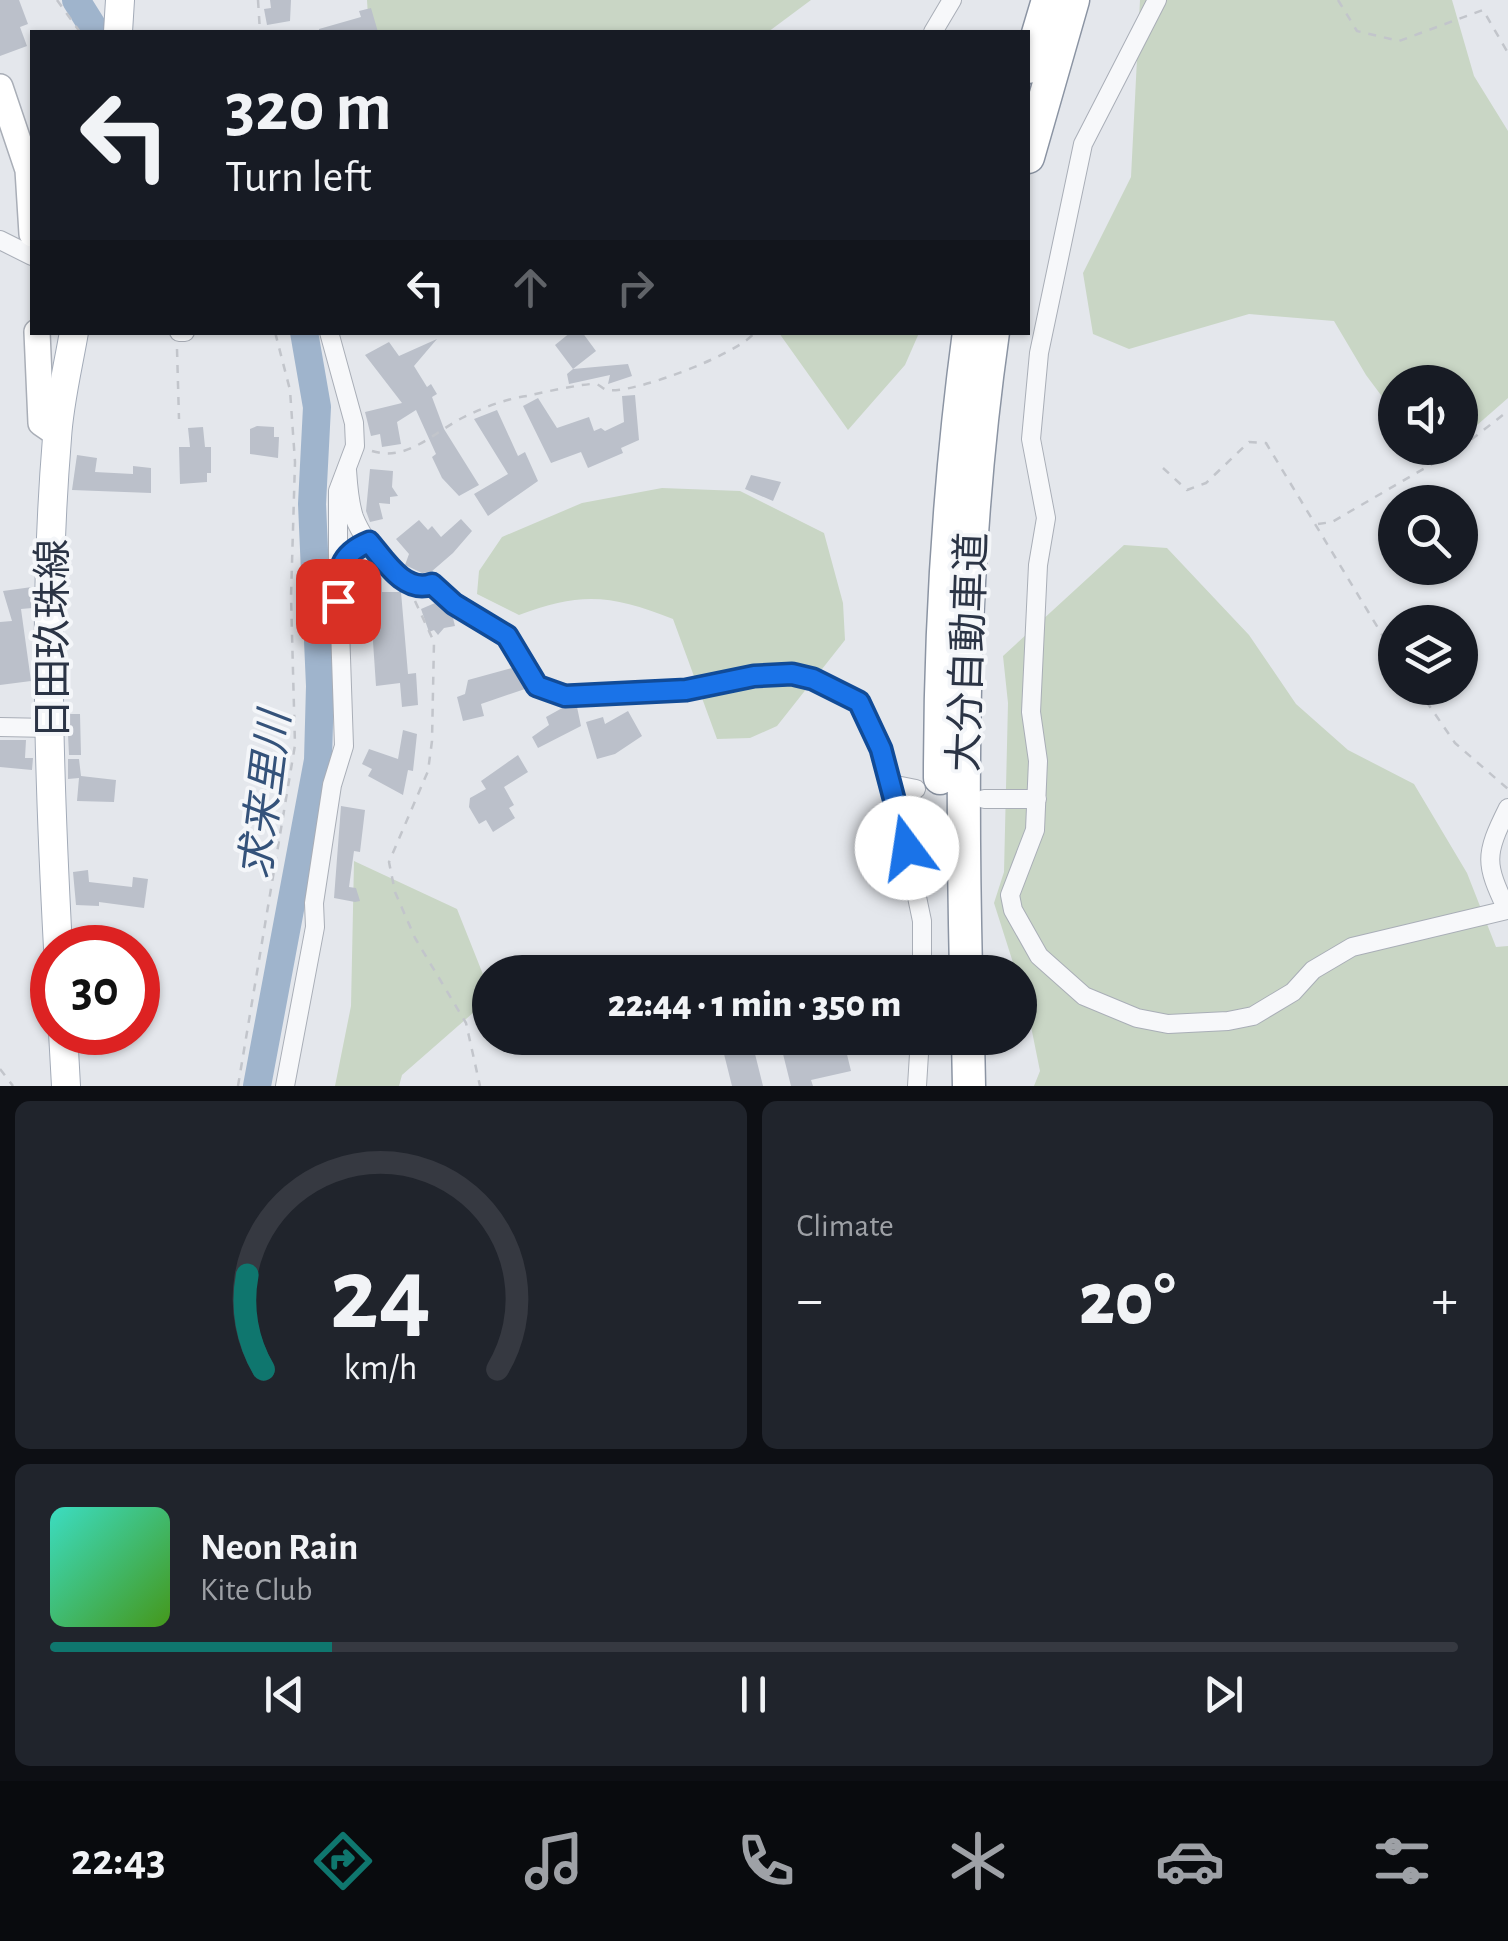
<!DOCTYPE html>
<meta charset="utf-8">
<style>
body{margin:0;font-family:"Alegreya Sans","Noto Sans JP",sans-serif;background:#20242c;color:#f1f3f6;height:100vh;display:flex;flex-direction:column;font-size:38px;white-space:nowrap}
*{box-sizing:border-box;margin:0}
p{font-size:32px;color:#9ea1a6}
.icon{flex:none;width:55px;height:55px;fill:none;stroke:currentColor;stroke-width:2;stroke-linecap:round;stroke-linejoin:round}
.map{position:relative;height:1086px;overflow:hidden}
.details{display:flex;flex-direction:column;gap:15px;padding:15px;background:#0d0f14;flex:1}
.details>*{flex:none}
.top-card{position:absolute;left:30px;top:30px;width:1000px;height:305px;border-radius:0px;box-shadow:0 2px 8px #0004;background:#171b24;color:#f1f3f6;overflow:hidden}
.buttons{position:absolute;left:1378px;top:365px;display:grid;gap:20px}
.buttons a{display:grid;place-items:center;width:100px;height:100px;border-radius:50%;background:#171b24;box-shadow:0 2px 8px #0004;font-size:50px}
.speed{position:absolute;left:30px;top:925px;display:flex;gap:20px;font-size:50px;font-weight:700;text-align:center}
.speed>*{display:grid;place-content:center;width:130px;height:130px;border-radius:50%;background:#171b24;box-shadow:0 2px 8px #0004;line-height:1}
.speed .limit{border:15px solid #d22;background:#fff;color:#111}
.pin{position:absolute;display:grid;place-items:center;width:85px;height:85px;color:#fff;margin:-42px;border-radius:20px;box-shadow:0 5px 15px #0006}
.me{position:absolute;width:110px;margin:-55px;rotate:346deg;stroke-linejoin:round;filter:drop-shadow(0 0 8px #0008)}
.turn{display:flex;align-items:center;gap:35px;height:210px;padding:0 30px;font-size:45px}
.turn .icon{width:130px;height:130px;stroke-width:2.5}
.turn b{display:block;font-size:70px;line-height:85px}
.lanes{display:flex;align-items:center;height:95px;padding:0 30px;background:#0003;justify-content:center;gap:50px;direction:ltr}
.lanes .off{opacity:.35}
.big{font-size:75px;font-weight:800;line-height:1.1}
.details .widget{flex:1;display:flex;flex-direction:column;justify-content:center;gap:15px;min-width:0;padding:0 35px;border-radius:15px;background:#20242c}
.details .dial{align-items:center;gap:0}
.dial svg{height:260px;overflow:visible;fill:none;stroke:#363941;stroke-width:7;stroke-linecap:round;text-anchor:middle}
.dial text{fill:#f1f3f6;stroke:none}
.song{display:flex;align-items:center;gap:30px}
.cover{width:120px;height:120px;border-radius:15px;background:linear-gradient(135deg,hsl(170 70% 55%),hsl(100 70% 35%))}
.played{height:10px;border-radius:5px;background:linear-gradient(90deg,#0f766e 20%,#363941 20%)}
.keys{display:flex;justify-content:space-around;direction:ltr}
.heat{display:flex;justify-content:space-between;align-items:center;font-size:55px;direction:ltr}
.details .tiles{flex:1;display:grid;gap:15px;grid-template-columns:1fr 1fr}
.widget:last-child{grid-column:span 2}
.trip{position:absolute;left:472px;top:955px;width:565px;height:100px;border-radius:50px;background:#171b24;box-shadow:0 2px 8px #0004;font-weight:800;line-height:100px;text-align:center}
.tab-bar{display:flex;height:160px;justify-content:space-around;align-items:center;background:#090b0e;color:#9ea1a6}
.tab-bar .icon{width:70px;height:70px}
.tab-bar .current{color:#0f766e}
.tab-bar b{font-size:45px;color:#f1f3f6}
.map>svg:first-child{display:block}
.green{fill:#c9d6c5}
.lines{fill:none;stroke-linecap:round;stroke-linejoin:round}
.river{stroke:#9fb4cc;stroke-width:28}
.building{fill:#bbc0ca}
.minor-casing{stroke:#a9aeb7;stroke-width:20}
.secondary-casing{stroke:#a9aeb7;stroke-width:28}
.primary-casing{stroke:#a3abb8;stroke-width:30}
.motorway-casing{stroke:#8b94a3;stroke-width:35}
.path{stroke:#c2c5cb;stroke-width:2.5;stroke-dasharray:8 8;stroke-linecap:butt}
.minor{stroke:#f7f8fa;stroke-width:18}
.secondary{stroke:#fff;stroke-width:25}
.primary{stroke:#fff;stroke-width:28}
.motorway{stroke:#fff;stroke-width:32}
.route-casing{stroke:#114b97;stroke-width:25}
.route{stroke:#1a73e8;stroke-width:18}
.labels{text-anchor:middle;stroke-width:8;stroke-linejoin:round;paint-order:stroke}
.street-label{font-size:40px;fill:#2b3445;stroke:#f4f6f9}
.water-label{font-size:42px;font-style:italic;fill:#34527a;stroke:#f4f6f9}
</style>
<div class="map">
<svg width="1508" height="1086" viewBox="0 0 1508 1086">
<rect width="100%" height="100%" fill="#e4e7ec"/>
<path class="green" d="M367,0h444l-43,32h-399z
M1140,0h312l22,76 34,55v267l-48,42v-58h-65v32l-29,-39 -32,-54 -85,-7 -120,35 -36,-15 -10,-61 48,-96z
M779,333h140l-14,32 -57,65z
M662,488l78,3 84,42 19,70 2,37 -68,86 -27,12 -33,1 -44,-120c-60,-24 -92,-28 -154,-4l-42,-21 2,-23 23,-34 80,-34z
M1124,545l43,3 82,87 47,69 52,46 66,34 53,89 29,74 12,-1v140h-474l6,-15 -20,-99h-4l-22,-69 10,-31 4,-169 -5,-47z
M354,861l103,48 33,83v6l-88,77 -3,11h-64l16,-80z"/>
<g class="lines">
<path class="river" d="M76,0l20,32
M257,1086l61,-326 2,-74 -8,-182 5,-97 -13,-75"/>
</g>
<path class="building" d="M0,0h19l9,24 -8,3 7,19 -27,10z
M270,0h21l-1,21 -23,4 -3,-16 7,-1z
M371,8l7,24h-59v-3l42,-12 -2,-6z
M571,332h11l14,19 -23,18 -18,-24z
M437,339l-23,27 13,21 4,-3 6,10 -5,3 12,32 35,56 -20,11 -17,-18 -10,-21 4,-3 -20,-44 -19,12 4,22 -19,3 -2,-13 -9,2 -6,-24 37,-9 -37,-48 24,-13 10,14z
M628,364l4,12 -24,8 2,-9 -41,9 -2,-10 6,-5z
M635,395l4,45 -18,8 2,5 -35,15 -7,-16 -30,11 -28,-57 15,-8 19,30 32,-11 5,14 7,-3 4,3 19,-9 -2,-26z
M497,410l21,46 7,-4 13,29 -50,35 -14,-22 34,-20 -34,-55z
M257,426l17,1v10h5l-1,21 -28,-4v-25z
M203,427l2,20h6v26h-4v9l-27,2 -1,-37h11l-2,-19z
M77,455l20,3 -2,14 38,2v-8l18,2v25l-79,-3z
M370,469l23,2 -1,16 6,9 -8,1v7l-11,-1 4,16 -13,3 -4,-11z
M751,475l30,7 -8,19 -28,-12z
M461,519l11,12 -19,22 -22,19 -9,1 -17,-8 4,-11 -13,-15 23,-19 9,10 4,-4 9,11z
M377,574l5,4v14h19l7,82 8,-1 2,32 -16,2 -2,-24 -24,3 -4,-59 -19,2 -1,-16 15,-2 -3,-36z
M32,587v21l-11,1 10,72 -31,4v-63l12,-1 -9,-30z
M435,603l18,15 2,8 -11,2 -6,7 -4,-5 -5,2 -8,-23z
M512,668l13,21 -44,15 3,12 -21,5 -6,-24 8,-3 3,-14z
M564,707h13l4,19 -43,22 -6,-11 17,-12 -3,-8z
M628,711l14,25 -27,18 -18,5 -11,-37 17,-5 2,7z
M67,714h13l1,41h-12z
M403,730l14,4 -4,37 -5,-1 -5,25 -35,-19 4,-7 -10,-5 7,-15 29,10z
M0,740h26l-1,18h8l-1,12 -32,-3z
M518,755l10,17 -24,15 10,18 -5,3 6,10 -22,14 -7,-12 -7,4 -10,-17 1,-9 16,-9 -5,-8z
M68,759h11l2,17 35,4 -2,22 -37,-1 2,-23 -11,1z
M341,806l24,4 -5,42 -6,-1 -5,36 7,1 4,13 -5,1 -21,-4z
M88,870l1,12 43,5 1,-10 15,2 -4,29 -45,-6v4l-23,-1 -3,-33z
M720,1038h31l12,48h-31z
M779,1038h64l8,33 -40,9 2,6h-22z"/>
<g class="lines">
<defs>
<path id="minor" d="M1157,0l-74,144 -44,209 -8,86 15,79 -8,47 -7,147 7,49 -3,69 -25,65 3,15 26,46 45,40 53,22 31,6 60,-3 25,-5 40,-24 20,-22 39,-23 155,-37c-22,-47 -23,-54 1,-102
M933,32l19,-32
M0,240l32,16
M179,332h6
M329,332l25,91 1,23 -17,45v74
M347,470c1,15 2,32 7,47 10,26 48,78 78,67l23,20 52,32 30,49 28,10 120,-5 69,-14 38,-1 21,4 46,23 22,47 26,100 15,72v51
M0,727l50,1
M891,784l25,5
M984,799h53
M285,1086l30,-159 -1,-24 18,-118 12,-39 -6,-177 6,-13 25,-14
M917,1086l3,-48"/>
<path id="secondary" d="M0,87l28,83 4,64
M37,332l4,91 16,11"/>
<path id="primary" d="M118,32l2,-32
M58,948c-9,-170 -15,-341 -1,-510 2,-35 11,-71 17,-106
M63,1032l3,54"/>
<path id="motorway" d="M1028,67l20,-67
M1028,157l45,-157
M940,778c0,-150 9,-297 29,-446
M966,972c-5,-217 -4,-423 27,-640
M968,1038l1,48"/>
</defs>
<use href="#minor" class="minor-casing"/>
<use href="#secondary" class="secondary-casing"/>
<use href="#primary" class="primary-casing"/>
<use href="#motorway" class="motorway-casing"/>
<path class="path" d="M57,0l23,32
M258,0l2,32
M1338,0l19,31 42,10 84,-31 25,43
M177,349l2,70
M372,451c35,11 61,-18 90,-33 20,-10 43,-19 65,-22 12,-3 59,-13 68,-12 5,0 8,6 13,6 26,4 133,-37 147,-58
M1163,468l24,22 19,-7 43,-41 17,1 129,213
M1318,524l14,-2 131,-76 45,-35
M415,601l19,41 -2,99 -4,30 -39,91 6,30 20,46 51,85 14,63
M1417,688l38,55 53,46
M0,1069l13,17
M238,1086l57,-341 -4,-148 4,-135 -5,-72 -15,-58"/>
<use href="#minor" class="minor"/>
<use href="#secondary" class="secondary"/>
<use href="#primary" class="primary"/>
<use href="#motorway" class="motorway"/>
</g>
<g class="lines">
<defs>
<path id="route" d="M338,601c0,-30 1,-47 31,-59 16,19 36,52 63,42l22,20 53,32 30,50 28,10 121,-6 68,-14 38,-2 21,5 46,23 22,47 26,99"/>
</defs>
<use href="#route" class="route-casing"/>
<use href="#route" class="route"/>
</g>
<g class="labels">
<g class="street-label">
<text transform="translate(52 639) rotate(-90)" y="14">日田玖珠線</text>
<text transform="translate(967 652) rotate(-88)" y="14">大分自動車道</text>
</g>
<g class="water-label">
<text transform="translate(264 795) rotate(-83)" y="15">求来里川</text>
</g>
</g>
</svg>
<div class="buttons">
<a><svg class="icon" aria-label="sound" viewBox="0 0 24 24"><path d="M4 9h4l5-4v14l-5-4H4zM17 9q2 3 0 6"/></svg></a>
<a><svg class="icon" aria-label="search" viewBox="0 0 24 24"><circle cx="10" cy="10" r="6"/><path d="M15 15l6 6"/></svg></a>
<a><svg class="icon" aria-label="layers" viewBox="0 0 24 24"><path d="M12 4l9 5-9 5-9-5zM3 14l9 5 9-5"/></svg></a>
</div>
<div class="speed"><div class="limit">30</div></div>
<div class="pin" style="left:338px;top:601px;background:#d93025"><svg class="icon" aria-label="arrive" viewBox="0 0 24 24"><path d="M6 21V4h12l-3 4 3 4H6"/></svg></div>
<svg class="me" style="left:907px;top:848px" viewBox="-20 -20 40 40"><circle r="19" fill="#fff"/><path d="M0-13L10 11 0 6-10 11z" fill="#1a73e8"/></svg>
<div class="trip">22:44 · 1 min · 350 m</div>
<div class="top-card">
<div class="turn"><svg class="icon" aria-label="left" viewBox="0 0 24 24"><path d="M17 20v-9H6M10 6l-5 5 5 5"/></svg><div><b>320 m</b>Turn left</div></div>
<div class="lanes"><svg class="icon" aria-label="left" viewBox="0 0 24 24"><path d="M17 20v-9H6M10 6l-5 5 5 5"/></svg><svg class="icon off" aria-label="ahead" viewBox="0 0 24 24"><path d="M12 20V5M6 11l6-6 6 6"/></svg><svg class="icon off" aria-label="right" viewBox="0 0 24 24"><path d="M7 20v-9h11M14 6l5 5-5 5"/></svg></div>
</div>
</div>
<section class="details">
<div class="tiles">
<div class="widget dial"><svg viewBox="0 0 100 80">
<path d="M14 69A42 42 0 1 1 86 69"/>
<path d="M14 69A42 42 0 0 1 9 40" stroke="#0f766e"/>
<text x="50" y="56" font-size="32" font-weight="700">24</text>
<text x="50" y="72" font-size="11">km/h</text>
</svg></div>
<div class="widget"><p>Climate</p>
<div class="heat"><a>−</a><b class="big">20°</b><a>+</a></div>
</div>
<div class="widget">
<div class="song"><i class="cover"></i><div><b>Neon Rain</b><p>Kite Club</p></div></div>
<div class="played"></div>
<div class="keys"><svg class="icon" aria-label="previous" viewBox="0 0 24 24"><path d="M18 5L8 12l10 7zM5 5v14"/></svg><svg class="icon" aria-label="pause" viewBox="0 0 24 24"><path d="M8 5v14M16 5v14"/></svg><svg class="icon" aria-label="next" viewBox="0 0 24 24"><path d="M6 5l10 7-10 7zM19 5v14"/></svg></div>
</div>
</div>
</section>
<nav class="tab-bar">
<b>22:43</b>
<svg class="icon current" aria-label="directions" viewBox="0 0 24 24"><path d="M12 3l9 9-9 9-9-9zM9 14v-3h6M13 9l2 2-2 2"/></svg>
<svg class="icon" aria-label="music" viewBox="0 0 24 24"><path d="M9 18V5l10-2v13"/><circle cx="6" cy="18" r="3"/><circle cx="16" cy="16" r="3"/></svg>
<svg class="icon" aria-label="phone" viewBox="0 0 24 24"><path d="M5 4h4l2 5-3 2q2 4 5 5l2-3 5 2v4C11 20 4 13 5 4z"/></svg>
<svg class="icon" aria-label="climate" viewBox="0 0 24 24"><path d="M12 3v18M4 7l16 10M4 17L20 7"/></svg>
<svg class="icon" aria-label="car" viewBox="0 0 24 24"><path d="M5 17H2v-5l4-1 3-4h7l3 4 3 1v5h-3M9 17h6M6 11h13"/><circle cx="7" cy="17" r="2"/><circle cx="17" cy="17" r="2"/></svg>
<svg class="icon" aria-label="filters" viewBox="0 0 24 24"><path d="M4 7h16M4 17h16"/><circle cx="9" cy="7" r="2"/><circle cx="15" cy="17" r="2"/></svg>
</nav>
